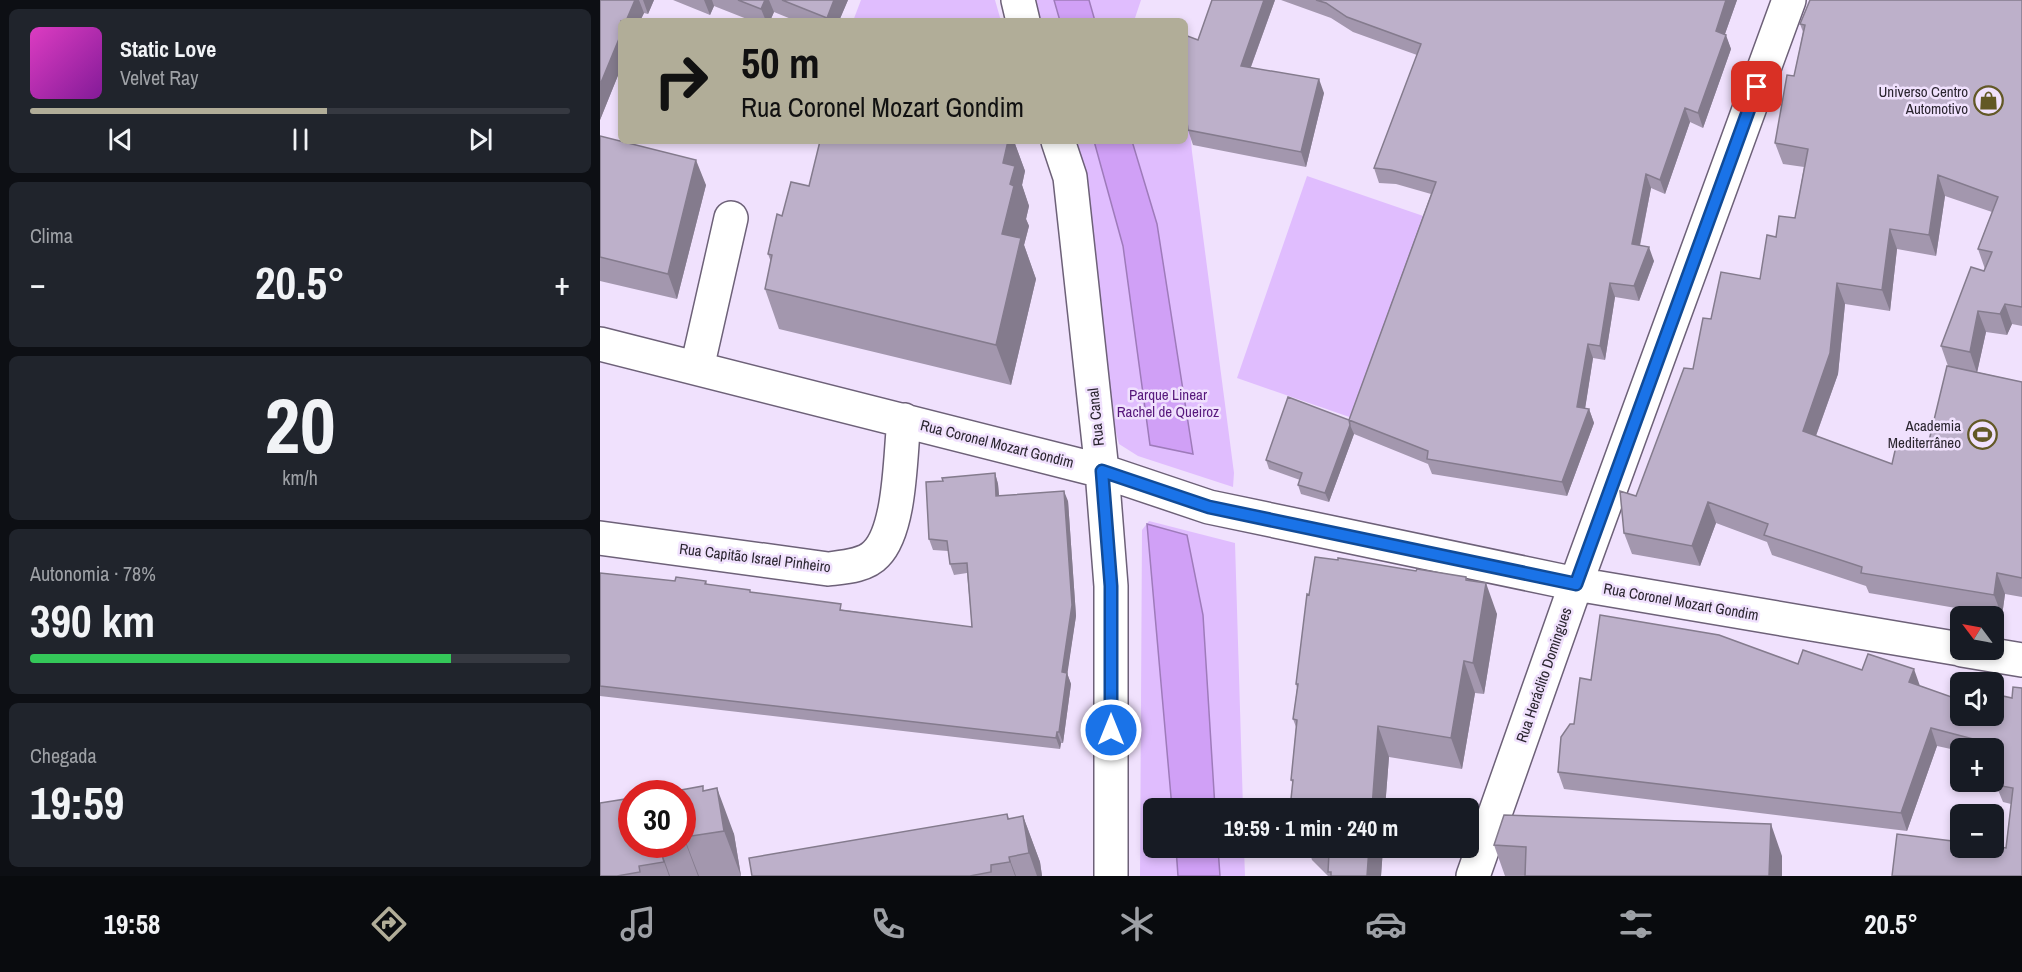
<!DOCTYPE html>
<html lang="pt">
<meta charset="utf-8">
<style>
body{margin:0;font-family:"Archivo Narrow",sans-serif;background:#20242c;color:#f1f3f6;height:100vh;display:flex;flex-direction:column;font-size:22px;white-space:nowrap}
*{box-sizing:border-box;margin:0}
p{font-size:20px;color:#9ea1a6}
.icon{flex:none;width:33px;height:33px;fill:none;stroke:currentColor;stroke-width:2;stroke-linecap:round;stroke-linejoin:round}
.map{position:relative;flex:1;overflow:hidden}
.sheet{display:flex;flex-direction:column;gap:9px;padding:9px;background:#0d0f14;width:600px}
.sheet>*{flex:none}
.banner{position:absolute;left:18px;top:18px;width:570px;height:126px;border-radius:9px;box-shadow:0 3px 9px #0003;background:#b1ad98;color:#111;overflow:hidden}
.needle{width:39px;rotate:302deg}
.fabs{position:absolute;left:1350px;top:606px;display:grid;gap:12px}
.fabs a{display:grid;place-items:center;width:54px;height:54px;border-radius:9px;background:#171b24;box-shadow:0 3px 9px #0003;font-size:30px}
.speed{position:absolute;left:18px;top:780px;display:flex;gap:12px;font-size:30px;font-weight:700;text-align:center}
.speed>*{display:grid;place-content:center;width:78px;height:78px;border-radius:50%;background:#171b24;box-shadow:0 3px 9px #0003;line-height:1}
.speed .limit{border:9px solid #d22;background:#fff;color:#111}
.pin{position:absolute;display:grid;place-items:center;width:51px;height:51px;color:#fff;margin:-26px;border-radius:12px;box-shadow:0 3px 9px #0006}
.me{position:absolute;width:66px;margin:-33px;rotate:0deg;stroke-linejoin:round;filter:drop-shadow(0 0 4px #0008)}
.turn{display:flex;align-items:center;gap:21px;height:126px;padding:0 24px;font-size:27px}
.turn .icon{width:78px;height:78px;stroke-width:2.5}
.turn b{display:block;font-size:42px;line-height:51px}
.big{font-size:45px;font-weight:800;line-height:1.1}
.sheet .card{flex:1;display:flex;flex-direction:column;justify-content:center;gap:9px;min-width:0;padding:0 21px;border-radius:9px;background:#20242c}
.sheet .dial{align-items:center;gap:0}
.dial b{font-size:78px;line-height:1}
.song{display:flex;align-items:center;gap:18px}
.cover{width:72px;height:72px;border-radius:9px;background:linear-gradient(135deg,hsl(310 70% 55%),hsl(290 70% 35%))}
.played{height:6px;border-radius:3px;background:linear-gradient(90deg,#b1ad98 55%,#363941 55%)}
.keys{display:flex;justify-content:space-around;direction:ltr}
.heat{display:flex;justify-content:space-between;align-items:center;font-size:33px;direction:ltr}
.charge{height:9px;border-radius:4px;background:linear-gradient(90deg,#34c759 78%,#363941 0)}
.trip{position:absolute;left:543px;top:798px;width:336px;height:60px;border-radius:9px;background:#171b24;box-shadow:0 3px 9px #0003;font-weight:800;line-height:60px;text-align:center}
.tab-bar{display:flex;height:96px;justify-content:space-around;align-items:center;background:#090b0e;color:#9ea1a6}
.tab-bar .icon{width:42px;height:42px}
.tab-bar .on{color:#b1ad98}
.tab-bar b{font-size:27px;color:#f1f3f6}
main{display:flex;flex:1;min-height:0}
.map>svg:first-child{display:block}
.green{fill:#e0bdfe}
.water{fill:#d0a0f6;stroke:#9e7bba;stroke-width:1.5}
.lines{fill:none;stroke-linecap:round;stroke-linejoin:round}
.minor-casing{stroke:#6d6178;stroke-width:36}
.minor{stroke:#fff;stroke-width:33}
.wall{fill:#a397ae;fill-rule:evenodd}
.shaded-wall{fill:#847b8d}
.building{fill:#bdb0ca;stroke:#847b8d;stroke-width:1.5}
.route-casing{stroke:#114b97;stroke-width:15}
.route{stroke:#1a73e8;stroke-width:10}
.labels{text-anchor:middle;stroke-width:5;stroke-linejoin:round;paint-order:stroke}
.poi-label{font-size:15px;fill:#2a252f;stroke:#f0e1fd;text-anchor:end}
.park-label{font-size:15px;fill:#57187c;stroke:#f0e1fd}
.street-label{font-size:15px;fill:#2a252f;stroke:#f0e1fd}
</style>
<main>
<section class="sheet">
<div class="card">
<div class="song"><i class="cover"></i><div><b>Static Love</b><p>Velvet Ray</p></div></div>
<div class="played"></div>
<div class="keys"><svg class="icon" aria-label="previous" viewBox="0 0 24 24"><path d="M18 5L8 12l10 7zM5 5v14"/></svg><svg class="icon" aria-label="pause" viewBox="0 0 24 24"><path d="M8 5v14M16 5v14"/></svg><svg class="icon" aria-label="next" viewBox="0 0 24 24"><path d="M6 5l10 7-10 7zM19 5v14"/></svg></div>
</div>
<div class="card"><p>Clima</p>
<div class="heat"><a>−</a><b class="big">20.5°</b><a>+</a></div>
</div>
<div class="card dial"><b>20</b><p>km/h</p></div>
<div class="card"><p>Autonomia · 78%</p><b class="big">390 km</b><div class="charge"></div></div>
<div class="card"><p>Chegada</p><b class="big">19:59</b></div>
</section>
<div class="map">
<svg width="1422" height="876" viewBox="0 0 1422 876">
<rect width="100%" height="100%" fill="#f0e1fd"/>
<path class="green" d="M261,0h134l6,21h-148z
M436,0h105l-7,21h-93z
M585,73l7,79 42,321 -1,14 -95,-31 -19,-12 -8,-31 -38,-272h112z
M707,176l125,43 -71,202 -124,-43z
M549,521l86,22 8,265h-89v40h90l1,28h-105l2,-346z"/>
<path class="water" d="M454,0h35l6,21h-35z
M494,141h38l25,83 36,230 -43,-9 -27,-199z
M547,524l40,11 16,80 12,193h-43z
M576,848h42l2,28h-42z"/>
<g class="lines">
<defs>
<path id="minor" d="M418,0l5,21
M458,141l12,36 32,294 9,115v290
M0,344l502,127 107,36 367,77 384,65
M97,368l34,-150
M0,538l228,31c16,-2 37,-3 48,-15 25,-25 24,-99 28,-134
M1362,650l60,10
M873,876l110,-312 206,-564"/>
</defs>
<use href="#minor" class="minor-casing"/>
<use href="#minor" class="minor"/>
</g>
<path class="wall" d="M0,0h54l-6,14 -4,-1 -4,8h-19v47l-21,52z
M73,0h175l-9,21h-43l-22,-9 -4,9h-18l-38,-15 -4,9z
M675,0l-24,67 73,26 -18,74 -113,-22 -5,-15 10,-90z
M681,0h456l-12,34 6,15 -28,79 -13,-6 -25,72 -14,-6 -11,58 14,15 -15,40 -24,-4 -10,63 -12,-2 -8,50 4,1 5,14 -27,73 -135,-22 -4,-10 -74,-30 -25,68 -28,-8 -3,-9 2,-5 -31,-11 -3,-9 83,-40 82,-226 -35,-10 -17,-1 -5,-15 43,-113 -64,-23 -22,-14z
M1422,0v326l-10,-2 -5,11 -21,-3 -9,40 45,10v215l-17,-3 -3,22 -133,-23 -3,-7 -94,-31 -5,-13 -51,-19 -16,43 -68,-12 -8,-21 12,-37 57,-127 18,-50 49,-40 16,-42 19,-19 9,-51 -21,-3 -8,-21 19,-67 9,-44 -3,-8zM1345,196l47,16 -14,37 7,20 -44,77 7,20 -21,83 -35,15 -76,-28 22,-62 7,-70 45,7 7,-62 39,7z
M0,136l106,49 -29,114 -77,-18z
M220,141h194l11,30 -3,14 7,21 -3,13 3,7 -5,19 12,34 -25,106 -232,-56 -14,-40 6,-27 -3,-8 14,-38 27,-30z
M395,473l3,11 1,12 69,5 8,115 -9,57 4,11 -8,59h-2l-1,6 -460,-53v-123l75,8h31l1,3 137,26 128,17 -5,-54 -13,2 -4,-11 -2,-13 -15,-1 -4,-11 14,-58z
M816,571l50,6 1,3 30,34 -13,80 -9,-1 -13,76 -73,-12 -4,51h-90l-4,-9 2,-15 -2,-4 5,-53 -3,-8 4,-31 -1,-4 13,-89z
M1198,664l64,6 58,16 40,30 52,-18 10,178 -16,-28 5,-44 -8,-2 -7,-17 1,-5 -3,-1v-31h-34v3l-23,-5 -30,85 -343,-42 -6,-17 16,-48 17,-44z
M104,790l30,44 7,42h-141l82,-82z
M407,814l2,5 14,-3 17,46 2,14h-290z
M894,845l288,11v20h-277z
M708,848h75l-2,28h-53l-16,-16z"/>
<path class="shaded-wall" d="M35,0h4l5,13 -4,8h-14z
M43,0h11l-6,14z
M104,0h8l2,6 -4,9z
M165,0h4l5,12 -4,9h-4l-5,-12z
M234,0h14l-9,21h-11l-1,-3z
M664,0h11l-29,80 -5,-14z
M1126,0h11l-16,45 -5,-14z
M21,34v34l-21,52v-35z
M1126,35l5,14 -28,79 -5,-15z
M719,79l5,14 -18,74 -5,-15z
M1085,108l5,14 -25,72 -5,-14z
M408,141h6l11,30 -3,14 7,21 -3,13 3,7 -5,19 12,34 -25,106 -15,-40 6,-111 1,-71z
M96,160l10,25 -29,114 -9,-25z
M1046,174l5,14 -14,71 -5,-15z
M1338,175l7,21 -9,60 -7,-21z
M1290,229l7,20 -7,62 -8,-21z
M1049,247l5,14 -15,40 -5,-15z
M1010,283l5,14 -10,63 -5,-14z
M1237,283l8,21 -7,70 -28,78 -7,-21z
M1405,304l7,20 -5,11 -7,-21z
M1378,311l8,21 -9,41 -7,-21z
M988,344l5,14 -10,64 -6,-15z
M989,409l5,14 -27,73 -5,-14z
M750,425l4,9 -25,68 -4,-9z
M395,473l3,11 2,23 -4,-11z
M464,491l4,10 8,115 -10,67 -4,-11z
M1108,502l8,21 -16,43 -8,-20z
M1397,573l8,21 -3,22 -8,-21z
M886,583l11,31 -13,80 -11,-31z
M864,661l11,32 -13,76 -11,-31z
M1314,669l6,17 -11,-4z
M467,673l4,11 -8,59 -4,-11z
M778,726l11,31 -4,51h-13z
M1331,728l6,18 -30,85 -6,-18z
M457,732l4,11 -1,6 -4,-11z
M117,788l17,46 7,42 -17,-45z
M423,816l17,46 2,14h-5l-8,-23z
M1171,824l11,32v20h-13z
M84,837l15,39h-1l-12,-32z
M60,848l10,28h-1l-5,-14z
M769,848h14l-2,28h-14z
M409,857l7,19h-1l-5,-14z"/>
<path class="building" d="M0,0h35l-9,21h-5v13l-21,51z
M138,0h27l-4,9z
M182,0h52l-7,18z
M612,0h52l-23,66 78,13 -18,73 -113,-22 -3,-24v-71l13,5z
M716,0h410l-10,31 10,4 -28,78 -13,-5 -25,72 -14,-6 -14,70 17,3 -15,39 -24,-3 -10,63 -12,-2 -11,63 12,2 -27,73 -135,-23 1,-8 -79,-31 87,-238 -45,-12 -17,-2 47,-124 -74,-27 -21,-14z
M1210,0h212v307l-17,-3 -5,10 -22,-3 -8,41 -29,-6 30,-79 13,4 8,-19 -14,-3 20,-52 -60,-22 -9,60 -39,-6 -8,61 -45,-7 -7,70 -27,78 89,33 5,-22 30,7 20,-83 75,16v196l-25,-5 -3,22 -133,-22 1,-6 -98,-32 4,-11 -60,-22 -16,44 -68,-13 -4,-42 16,5 48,-128 9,1 10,-51 8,1 10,-47 39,7 7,-44 9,2 3,-21 16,2 13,-69 -33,-6 12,-68 7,1 11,-51 -5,-1z
M0,136l96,24 -28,114 -68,-17z
M220,141h188l-5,22 12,3 -5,18 4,2 -12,48 19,4 -25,107 -231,-56 7,-34 -4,-1 9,-40 5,2 9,-34 18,4z
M688,397l61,23 1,5 -25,68 -27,-8 4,-12 -36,-13z
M395,473l1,23 68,-5 8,114 -10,67 5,1 -8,59h-2l-1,6 -456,-52v-113l75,8 1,-4 30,4 -1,3 45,6v2l91,12 -1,6 132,17 -5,-64 -17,1 -3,-23 -18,-2 -3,-57 17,-1 -1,-3z
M715,557l23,3v-2l78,13 1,-2 49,8v3l20,3 -13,80 -9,-2 -13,77 -73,-12 -6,82h-70v-8l-11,-1 2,-19h-2l6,-60 -4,-1 5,-35h-2l11,-90 2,1z
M1000,615l119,20 79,29 5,-14 59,20 6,-16 46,15 -5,13 51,18v16h34v-22l18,4 1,-11 9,1v188h-130l5,-42 63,8v6h34v-2l12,2 7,-60 -17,-3 4,-20 -6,-2v-15h-14l1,-7 -50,-13 -30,85 -343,-41 3,-35 9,-13h4l6,-46 11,2z
M103,786v5l14,-3 7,43 -40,6 2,7 -26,4 4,14 -25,4 1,6 -23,4h-17v-73l32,-5v46h50v-50h-23z
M407,814l1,5 15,-3 6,37 -20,4 1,5 -19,3v7l-21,4h-218l-3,-18z
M904,815l267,9 -2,52h-244l1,-29 -32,-2z
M720,848h49l-2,28h-36v-4h-3l1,-19 -9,-1z"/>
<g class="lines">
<defs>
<path id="route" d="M511,730v-144l-9,-115 107,36 367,77 181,-497"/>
</defs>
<use href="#route" class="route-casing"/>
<use href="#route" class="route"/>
</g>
<defs>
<symbol id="shop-ring" viewBox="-11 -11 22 22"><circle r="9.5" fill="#f0e1fd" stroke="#625825" stroke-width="1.5"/><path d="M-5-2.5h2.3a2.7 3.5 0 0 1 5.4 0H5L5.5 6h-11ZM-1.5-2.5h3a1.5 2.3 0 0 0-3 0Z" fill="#625825"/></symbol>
<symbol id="stadium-ring" viewBox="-11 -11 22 22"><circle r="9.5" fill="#f0e1fd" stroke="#625825" stroke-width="1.5"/><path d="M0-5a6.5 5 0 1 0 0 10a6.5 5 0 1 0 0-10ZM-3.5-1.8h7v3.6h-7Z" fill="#625825"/></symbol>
</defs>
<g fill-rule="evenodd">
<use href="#shop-ring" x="1372" y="84" width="33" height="33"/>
<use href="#stadium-ring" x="1366" y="418" width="33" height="33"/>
</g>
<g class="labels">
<g class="poi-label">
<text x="1368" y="97">Universo Centro<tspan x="1368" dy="17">Automotivo</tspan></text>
<text x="1361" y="431">Academia<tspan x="1361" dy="17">Mediterrâneo</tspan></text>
</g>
<g class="park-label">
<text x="568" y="400">Parque Linear<tspan x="568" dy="17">Rachel de Queiroz</tspan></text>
</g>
<g class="street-label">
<text transform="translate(496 417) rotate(-96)" y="5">Rua Canal</text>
<text transform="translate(397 444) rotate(14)" y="5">Rua Coronel Mozart Gondim</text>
<text transform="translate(155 558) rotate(7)" y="5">Rua Capitão Israel Pinheiro</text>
<text transform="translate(1081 602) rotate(10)" y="5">Rua Coronel Mozart Gondim</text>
<text transform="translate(944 675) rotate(-71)" y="5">Rua Heráclito Domingues</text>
</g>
</g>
</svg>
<div class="fabs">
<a><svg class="needle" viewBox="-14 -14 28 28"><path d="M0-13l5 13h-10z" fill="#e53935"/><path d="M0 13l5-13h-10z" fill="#9ea1a6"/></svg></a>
<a><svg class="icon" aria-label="sound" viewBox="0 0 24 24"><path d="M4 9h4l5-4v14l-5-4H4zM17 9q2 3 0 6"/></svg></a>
<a>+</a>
<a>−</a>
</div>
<div class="speed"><div class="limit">30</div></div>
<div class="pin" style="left:1157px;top:87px;background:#d93025"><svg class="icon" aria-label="arrive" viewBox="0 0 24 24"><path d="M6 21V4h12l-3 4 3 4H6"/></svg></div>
<svg class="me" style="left:511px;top:730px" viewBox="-20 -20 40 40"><circle r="17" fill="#1a73e8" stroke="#fff" stroke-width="3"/><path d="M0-11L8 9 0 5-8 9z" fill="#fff"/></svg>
<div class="trip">19:59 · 1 min · 240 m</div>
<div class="banner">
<div class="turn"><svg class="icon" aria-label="right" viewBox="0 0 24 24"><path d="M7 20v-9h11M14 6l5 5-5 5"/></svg><div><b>50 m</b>Rua Coronel Mozart Gondim</div></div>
</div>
</div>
</main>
<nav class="tab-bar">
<b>19:58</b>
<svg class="icon on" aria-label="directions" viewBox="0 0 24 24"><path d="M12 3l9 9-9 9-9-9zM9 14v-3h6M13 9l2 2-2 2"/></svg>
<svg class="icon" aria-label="music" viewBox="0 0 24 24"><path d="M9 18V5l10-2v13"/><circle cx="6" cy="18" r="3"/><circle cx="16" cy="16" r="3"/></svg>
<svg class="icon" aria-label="phone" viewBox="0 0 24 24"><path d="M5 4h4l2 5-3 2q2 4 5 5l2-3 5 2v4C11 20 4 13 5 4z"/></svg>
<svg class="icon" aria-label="climate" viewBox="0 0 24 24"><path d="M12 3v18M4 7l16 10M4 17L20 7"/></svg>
<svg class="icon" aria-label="car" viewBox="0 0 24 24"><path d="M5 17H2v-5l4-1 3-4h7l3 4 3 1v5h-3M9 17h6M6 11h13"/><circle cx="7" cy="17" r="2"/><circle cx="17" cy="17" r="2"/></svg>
<svg class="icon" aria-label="filters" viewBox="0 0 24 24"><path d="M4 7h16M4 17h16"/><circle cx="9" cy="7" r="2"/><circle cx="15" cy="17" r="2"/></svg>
<b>20.5°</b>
</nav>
